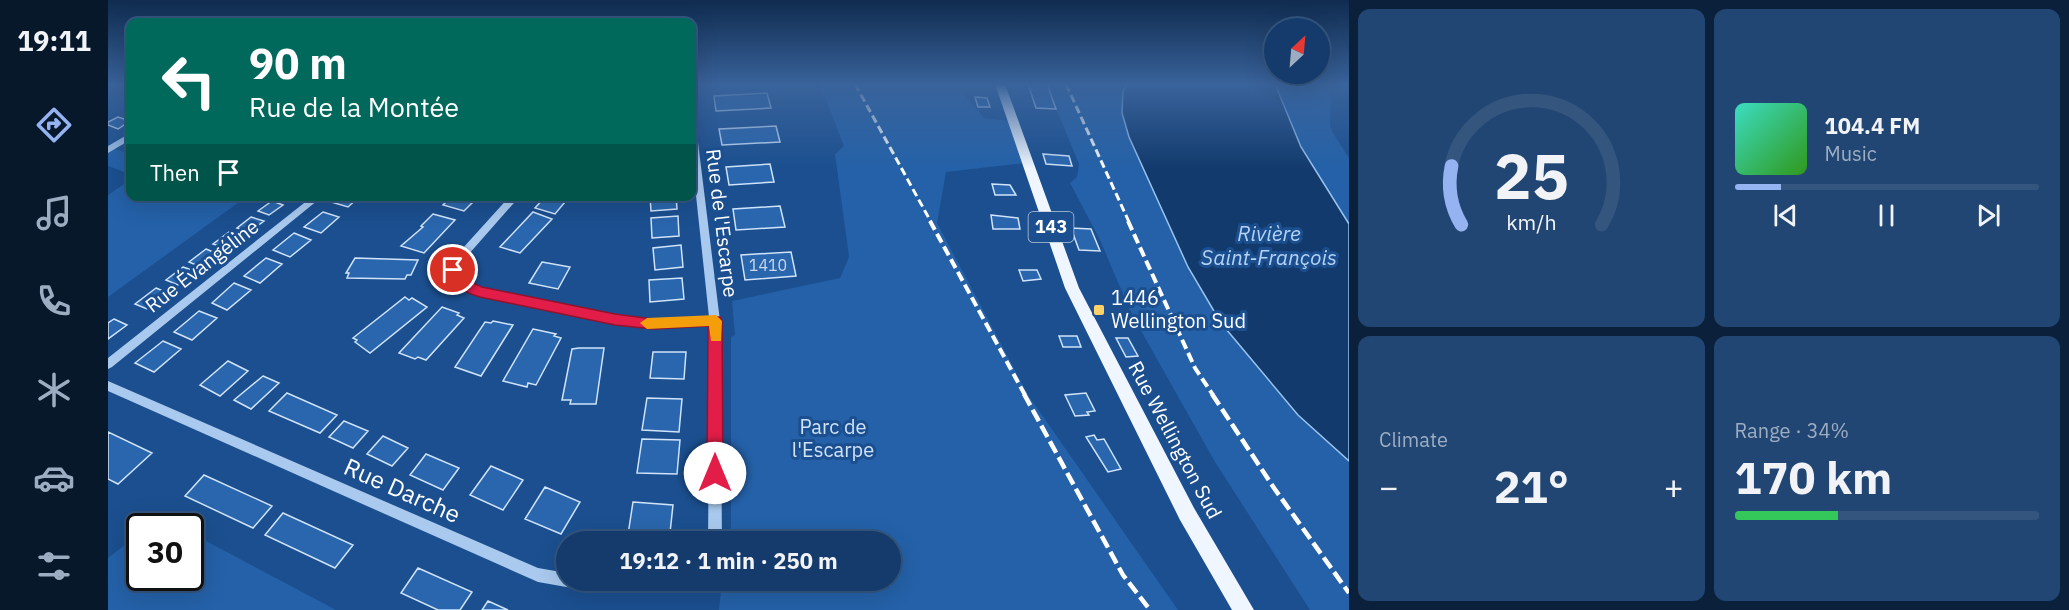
<!DOCTYPE html>
<meta charset="utf-8">
<style>
body{margin:0;font-family:"IBM Plex Sans",sans-serif;background:#214673;color:#f1f3f6;height:100vh;display:flex;flex-direction:column;font-size:22px;white-space:nowrap}
*{box-sizing:border-box;margin:0}
p{font-size:20px;color:#9dadc1}
.icon{flex:none;width:33px;height:33px;fill:none;stroke:currentColor;stroke-width:2;stroke-linecap:round;stroke-linejoin:round}
.map{position:relative;flex:1;overflow:hidden}
.details{display:flex;flex-direction:column;gap:9px;padding:9px;background:#0b203b;width:720px}
.details>*{flex:none}
.guide{position:absolute;left:18px;top:18px;width:570px;height:183px;border-radius:12px;box-shadow:0 6px 24px #0002,0 0 0 2px #33557e;background:#00695c;color:#fff;overflow:hidden}
.needle{width:39px;rotate:26deg}
.buttons{position:absolute;left:1156px;top:18px;display:grid;gap:12px}
.buttons a{display:grid;place-items:center;width:66px;height:66px;border-radius:50%;background:#143b6b;box-shadow:0 6px 24px #0002,0 0 0 2px #33557e;font-size:30px}
.speed{position:absolute;left:18px;top:513px;display:flex;gap:12px;font-size:30px;font-weight:700;text-align:center}
.speed>*{display:grid;place-content:center;width:78px;height:78px;border-radius:50%;background:#143b6b;box-shadow:0 6px 24px #0002,0 0 0 2px #33557e;line-height:1}
.speed .limit{border:3px solid #111;border-radius:9px;background:#fff;color:#111}
.pin{position:absolute;display:grid;place-items:center;width:51px;height:51px;color:#fff;margin:-26px;border:3px solid #fff;border-radius:50%;box-shadow:0 2px 6px #0007}
.me{position:absolute;width:66px;margin:-33px;rotate:0deg;stroke-linejoin:round;filter:drop-shadow(0 0 4px #0008)}
.turn{display:flex;align-items:center;gap:21px;height:126px;padding:0 24px;font-size:27px}
.turn .icon{width:78px;height:78px;stroke-width:2.5}
.turn b{display:block;font-size:42px;line-height:51px}
.then{display:flex;align-items:center;height:57px;padding:0 24px;background:#0003;gap:12px;font-size:22px}
.big{font-size:45px;font-weight:700;line-height:1.1}
.details .card{flex:1;display:flex;flex-direction:column;justify-content:center;gap:9px;min-width:0;padding:0 21px;border-radius:12px;background:#214673}
.details .dial{align-items:center;gap:0}
.dial svg{height:156px;overflow:visible;fill:none;stroke:#33557e;stroke-width:7;stroke-linecap:round;text-anchor:middle}
.dial text{fill:#f1f3f6;stroke:none}
.song{display:flex;align-items:center;gap:18px}
.cover{width:72px;height:72px;border-radius:9px;background:linear-gradient(135deg,hsl(170 70% 55%),hsl(110 70% 35%))}
.played{height:6px;border-radius:3px;background:linear-gradient(90deg,#95b2f1 15%,#33557e 15%)}
.keys{display:flex;justify-content:space-around;direction:ltr}
.heat{display:flex;justify-content:space-between;align-items:center;font-size:33px;direction:ltr}
.charge{height:9px;border-radius:4px;background:linear-gradient(90deg,#34c759 34%,#33557e 0)}
.details .tiles{flex:1;display:grid;gap:9px;grid-template-columns:repeat(2,1fr)}
.trip{position:absolute;left:448px;top:531px;width:345px;height:60px;border-radius:30px;background:#143b6b;box-shadow:0 6px 24px #0002,0 0 0 2px #33557e;font-weight:700;line-height:60px;text-align:center}
main{display:flex;flex:1;min-height:0}
.dock{display:flex;flex-direction:column;width:108px;justify-content:space-around;align-items:center;background:#08182b;color:#9dadc1}
.dock .icon{width:42px;height:42px}
.dock .active{color:#95b2f1}
.dock b{font-size:27px;color:#f1f3f6}
.map>svg:first-child{display:block}
.green{fill:#2461a8}
.water{fill:#123a6d;stroke:#9cc4f0;stroke-width:1.5}
.building{fill:#2a66ad;stroke:#cfe3fa;stroke-width:1.5}
.lines{fill:none;stroke-linecap:round;stroke-linejoin:round}
.minor{fill:#a9c9ee;fill-rule:evenodd}
.major{fill:#f0f6ff;fill-rule:evenodd}
.rail-far2{stroke:#fff;stroke-width:3;stroke-dasharray:8 4;stroke-linecap:butt}
.rail-far1{stroke:#fff;stroke-width:4;stroke-dasharray:10 4.5;stroke-linecap:butt}
.rail{stroke:#fff;stroke-width:4.5;stroke-dasharray:13 5;stroke-linecap:butt}
.route{fill:#e11d48;stroke:#92132f;stroke-width:1.5}
.slow{fill:#f59e0b}
.poi-dot{fill:#ffd166;stroke:#1b4f8f;stroke-width:2}
.labels{text-anchor:middle;stroke-width:6;stroke-linejoin:round;paint-order:stroke}
.number-label{font-size:16px;fill:#cad9ea}
.shield{fill:#1b4f8f;stroke:#bbcadd;stroke-width:1.5}
.shield-label{font-size:18px;font-weight:bold;fill:#fff}
.street-label{font-size:20px;fill:#fff;stroke:#1b4f8f}
.poi-label{font-size:20px;fill:#fff;stroke:#1b4f8f;text-anchor:start}
.park-label{font-size:20px;fill:#cfe3fa;stroke:#1b4f8f}
.water-label{font-size:21px;font-style:italic;fill:#b5d3f5;stroke:#1b4f8f}
.near-street-label{font-size:24px;fill:#fff;stroke:#1b4f8f}
</style>
<main>
<nav class="dock">
<b>19:11</b>
<svg class="icon active" aria-label="directions" viewBox="0 0 24 24"><path d="M12 3l9 9-9 9-9-9zM9 14v-3h6M13 9l2 2-2 2"/></svg>
<svg class="icon" aria-label="music" viewBox="0 0 24 24"><path d="M9 18V5l10-2v13"/><circle cx="6" cy="18" r="3"/><circle cx="16" cy="16" r="3"/></svg>
<svg class="icon" aria-label="phone" viewBox="0 0 24 24"><path d="M5 4h4l2 5-3 2q2 4 5 5l2-3 5 2v4C11 20 4 13 5 4z"/></svg>
<svg class="icon" aria-label="climate" viewBox="0 0 24 24"><path d="M12 3v18M4 7l16 10M4 17L20 7"/></svg>
<svg class="icon" aria-label="car" viewBox="0 0 24 24"><path d="M5 17H2v-5l4-1 3-4h7l3 4 3 1v5h-3M9 17h6M6 11h13"/><circle cx="7" cy="17" r="2"/><circle cx="17" cy="17" r="2"/></svg>
<svg class="icon" aria-label="filters" viewBox="0 0 24 24"><path d="M4 7h16M4 17h16"/><circle cx="9" cy="7" r="2"/><circle cx="15" cy="17" r="2"/></svg>
</nav>
<div class="map">
<svg width="1241" height="610" viewBox="0 0 1241 610">
<rect width="100%" height="100%" fill="#1b4f8f"/>
<path class="green" d="M712,84h135l29,34 26,3 15,42 -79,9 -9,51 91,172 150,215h-459l3,-29 169,-1v-38l-160,-1v-204l4,-2 -3,-34 108,-23 9,-21 -14,-103 9,-8z
M938,84h82l-5,7 -1,22 7,25 59,128 110,149 51,46v149h-39l-95,-148 -84,-149 -31,-73 -30,-57 7,-6 2,-13z
M1167,84h56l-1,41 3,8 16,25v66l-48,-77z
M4,148l18,6v20l-22,-8v-16z
M22,180v16l116,1 -138,100v-102z
M83,533l145,77h-228v-52l31,-24 1,44h50z"/>
<path class="water" d="M1020,84h147l26,63 48,77v237l-51,-46 -77,-92 -33,-56 -59,-130 -7,-24 1,-22z"/>
<path class="building" d="M920,84h19l9,25 -20,-1z
M659,93l4,15 -55,3 -2,-15z
M867,97l12,1 3,9h-12z
M10,117l12,4 -12,8 -10,-4v-3z
M668,126l4,16 -58,3 -3,-16z
M935,154l26,2 3,10 -26,-2z
M662,164l4,18 -45,3 -3,-18z
M884,184l18,1 6,10h-21z
M230,196h22l-12,11 -17,-5z
M344,196h27l-15,15 -21,-6z
M438,196h24l-15,18 -20,-6z
M542,196h26l1,13 -26,2z
M164,201l11,4 -14,10 -11,-4z
M672,206l5,21 -49,3 -3,-21z
M215,212l16,5 -18,16 -17,-6z
M425,212l19,7 -32,34 -20,-6z
M325,214l22,6 -31,33 -23,-7 22,-19 -2,-1z
M883,215l27,3 2,11h-27z
M570,216l1,20 -27,2 -1,-20z
M143,217l13,4 -15,11 -12,-4z
M963,228l20,1 9,22 -21,-1z
M121,232l12,4 -16,12 -12,-4z
M186,233l17,7 -21,17 -17,-7z
M573,245l2,22 -28,3 -2,-22z
M98,249l12,5 -17,13 -12,-5z
M683,252l5,24 -51,4 -4,-25z
M158,258l16,6 -22,19 -16,-7z
M247,258l63,2 -7,15h-4l-2,4 -58,-1 2,-5h-3z
M434,262l28,5 -12,22 -29,-6z
M75,267l12,4 -17,14 -12,-5z
M911,270h18l4,9 -18,2z
M574,278l2,21 -34,3 -1,-22z
M126,283l17,7 -24,20 -15,-7z
M48,288l12,5 -21,16 -12,-5z
M297,297l4,3 3,-2 15,9 -57,46 -15,-11 2,-2 -4,-2z
M334,307l17,6 -2,2 7,3 -38,42 -8,-3 -3,2 -16,-6z
M91,311l18,7 -25,22 -18,-8z
M6,319l13,6 -19,14v-16z
M385,321l20,4 -32,51 -26,-9 30,-45 6,1z
M425,329l23,5 -2,2 7,2 -25,47 -8,-2 -1,4 -24,-6z
M951,336h18l4,11h-18z
M1008,338h12l10,18 -12,1z
M55,341l18,8 -27,23 -19,-9z
M471,348h25l-8,56h-26l1,-4h-9l10,-51z
M545,352h33l-2,27 -34,-1z
M120,361l20,10 -28,25 -20,-11z
M155,376l16,7 -28,26 -17,-9z
M179,393l50,22 -17,18 -51,-22z
M978,393l9,18 -8,1 2,3 -14,1 -10,-21z
M539,398l35,1 -3,33 -37,-2z
M236,421l24,10 -15,17 -24,-11z
M0,432l44,21 -34,31 -10,-5z
M986,435l3,5 7,-1 17,30 -13,3 -22,-35z
M275,436l25,12 -16,18 -25,-12z
M534,439l38,1 -3,34 -40,-1z
M318,454l33,14 -16,22 -33,-15z
M383,466l32,14 -20,30 -33,-15z
M96,475l68,31 -19,22 -68,-32z
M437,487l35,15 -19,32 -36,-15z
M525,502l40,3 -4,37 -42,-1z
M175,513l70,32 -18,23 -70,-33z
M310,568l54,24 -12,18h-22l-37,-17z
M380,601l20,9h-26z"/>
<g class="lines">
<path class="minor" d="M584,124l4,2 24,195 2,221h-14l2,-217 -57,3 -25,-2 -148,-30c-15,-5 -25,-12 -32,-26l5,-11 57,-63h10l-59,67 -3,7 9,11 15,8 146,29 25,2 56,-3 -17,-159z
M19,135h3v5l-22,13v-7z
M205,196h10l-211,171 -4,2v-11z
M0,381l430,187 29,5v7h129l-2,5 -17,7 -105,-4 -34,-6 -430,-191z"/>
<path class="major" d="M887,84h10l74,204 115,220 60,102h-22l-52,-90 -115,-232z"/>
<path class="rail-far2" d="M747,84l76,138
M958,84l63,138"/>
<path class="rail-far1" d="M822,221l95,174
M1020,221l67,147 18,27"/>
<path class="rail" d="M916,394l99,181 27,35
M1104,394l62,94 75,105"/>
</g>
<linearGradient id="sky" x2="0" y2="1"><stop stop-color="#0f2b4f"/><stop offset="0.5" stop-color="#39639b"/><stop offset="1" stop-color="#39639b" stop-opacity="0"/></linearGradient>
<rect width="1241" height="169" fill="url(#sky)"/>
<path class="route" d="M345,265l5,1c7,12 11,16 24,21l133,27 38,5 67,-2 2,4 1,152 -2,6 -6,2 -6,-2 -2,-6 1,-147 -55,3 -38,-4 -135,-28c-17,-5 -27,-11 -33,-27z"/>
<path class="slow" d="M608,315l6,6 -1,20h-10l-2,-15 -62,3 -7,-6 7,-5z"/>
<rect class="poi-dot" x="985" y="304" width="12" height="12" rx="3"/>
<g class="labels">
<g class="number-label">
<text x="660" y="271">1410</text>
</g>
<rect class="shield" x="920.5" y="212" width="45" height="30" rx="4.5"/>
<g class="shield-label">
<text x="943" y="233">143</text>
</g>
<g class="street-label">
<text transform="translate(614 223) rotate(83)" y="7">Rue de l'Escarpe</text>
<text transform="translate(94 266) rotate(-38)" y="7">Rue Évangéline</text>
<text transform="translate(1067 440) rotate(62)" y="7">Rue Wellington Sud</text>
</g>
<g class="poi-label">
<text x="1003" y="305">1446<tspan x="1003" dy="23">Wellington Sud</tspan></text>
</g>
<g class="park-label">
<text x="725" y="434">Parc de<tspan x="725" dy="23">l'Escarpe</tspan></text>
</g>
<g class="water-label">
<text x="1161" y="241">Rivière<tspan x="1161" dy="24">Saint-François</tspan></text>
</g>
<g class="near-street-label">
<text transform="translate(294 491) rotate(24)" y="8">Rue Darche</text>
</g>
</g>
</svg>
<div class="buttons">
<a><svg class="needle" viewBox="-14 -14 28 28"><path d="M0-13l5 13h-10z" fill="#e53935"/><path d="M0 13l5-13h-10z" fill="#9dadc1"/></svg></a>
</div>
<div class="speed"><div class="limit">30</div></div>
<div class="pin" style="left:345px;top:270px;background:#d93025"><svg class="icon" aria-label="arrive" viewBox="0 0 24 24"><path d="M6 21V4h12l-3 4 3 4H6"/></svg></div>
<svg class="me" style="left:607px;top:473px" viewBox="-20 -20 40 40"><circle r="19" fill="#fff"/><path d="M0-13L10 11 0 6-10 11z" fill="#e11d48"/></svg>
<div class="trip">19:12 · 1 min · 250 m</div>
<div class="guide">
<div class="turn"><svg class="icon" aria-label="left" viewBox="0 0 24 24"><path d="M17 20v-9H6M10 6l-5 5 5 5"/></svg><div><b>90 m</b>Rue de la Montée</div></div>
<div class="then">Then<svg class="icon" aria-label="arrive" viewBox="0 0 24 24"><path d="M6 21V4h12l-3 4 3 4H6"/></svg></div>
</div>
</div>
<section class="details">
<div class="tiles">
<div class="card dial"><svg viewBox="0 0 100 80">
<path d="M14 69A42 42 0 1 1 86 69"/>
<path d="M14 69A42 42 0 0 1 9 39" stroke="#95b2f1"/>
<text x="50" y="56" font-size="32" font-weight="700">25</text>
<text x="50" y="72" font-size="11">km/h</text>
</svg></div>
<div class="card">
<div class="song"><i class="cover"></i><div><b>104.4 FM</b><p>Music</p></div></div>
<div class="played"></div>
<div class="keys"><svg class="icon" aria-label="previous" viewBox="0 0 24 24"><path d="M18 5L8 12l10 7zM5 5v14"/></svg><svg class="icon" aria-label="pause" viewBox="0 0 24 24"><path d="M8 5v14M16 5v14"/></svg><svg class="icon" aria-label="next" viewBox="0 0 24 24"><path d="M6 5l10 7-10 7zM19 5v14"/></svg></div>
</div>
<div class="card"><p>Climate</p>
<div class="heat"><a>−</a><b class="big">21°</b><a>+</a></div>
</div>
<div class="card"><p>Range · 34%</p><b class="big">170 km</b><div class="charge"></div></div>
</div>
</section>
</main>
